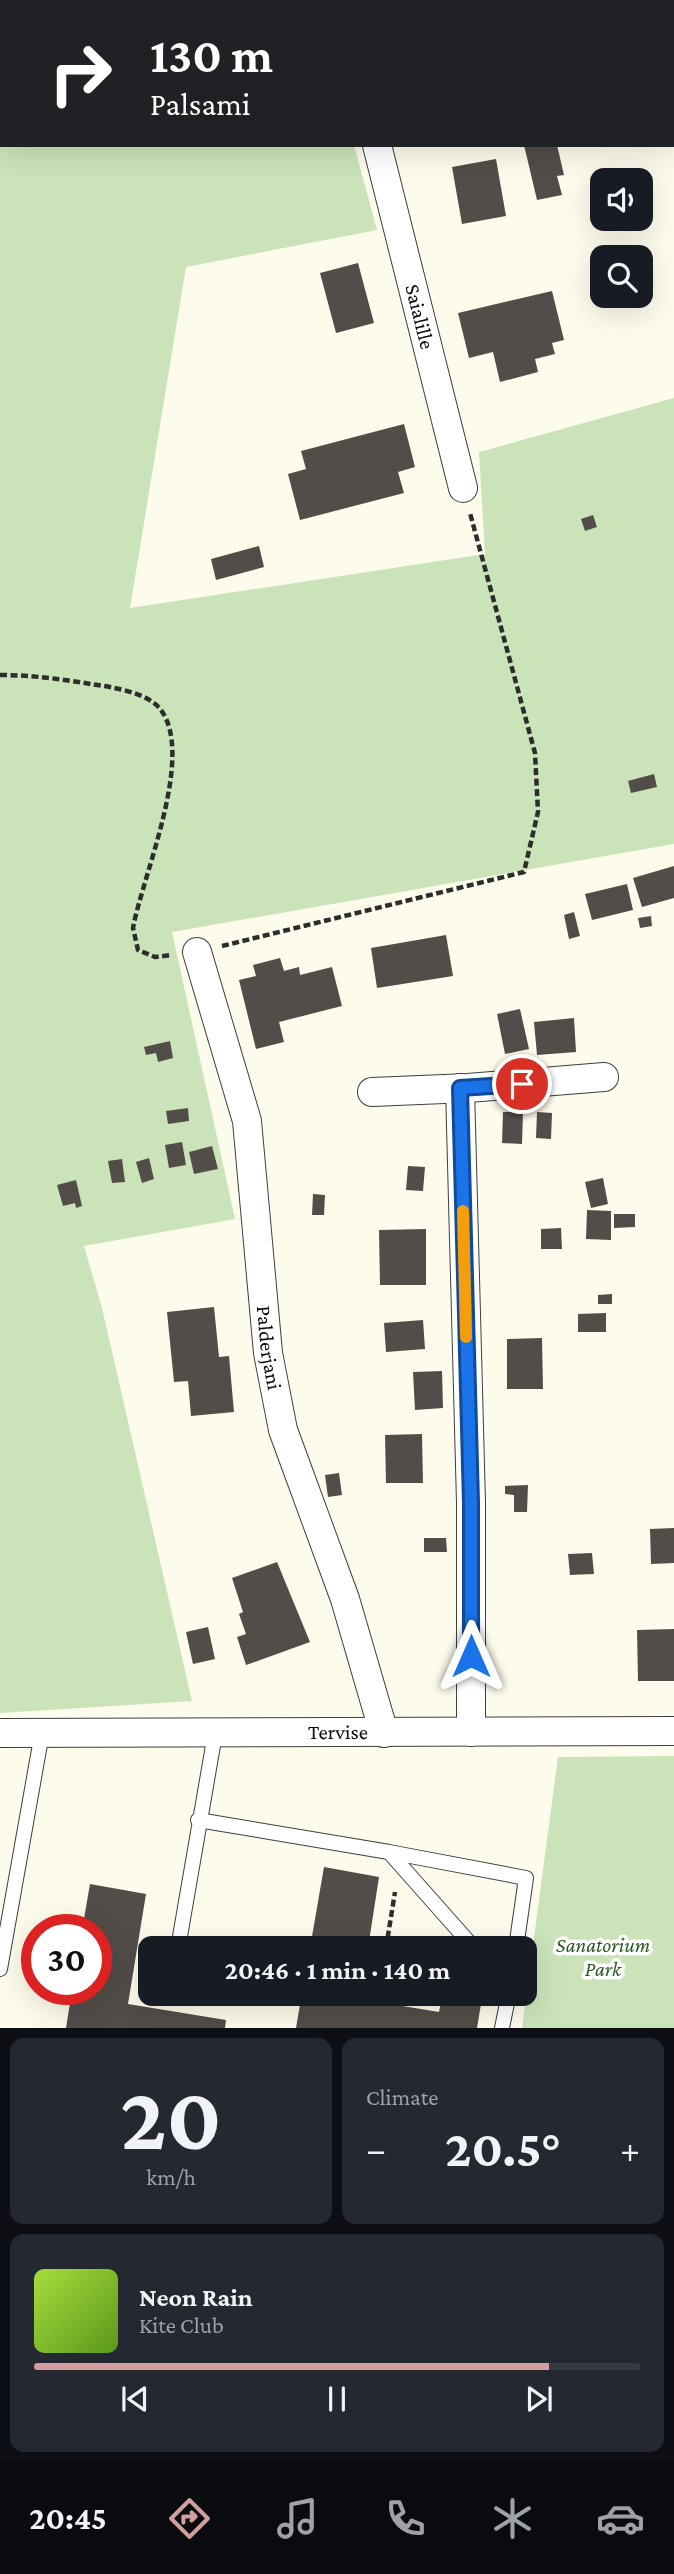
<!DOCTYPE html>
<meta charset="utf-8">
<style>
body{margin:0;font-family:"Crimson Pro",serif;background:#242831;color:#f1f3f6;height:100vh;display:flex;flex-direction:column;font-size:26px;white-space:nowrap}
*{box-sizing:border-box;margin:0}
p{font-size:23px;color:#9ea1a6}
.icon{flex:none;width:38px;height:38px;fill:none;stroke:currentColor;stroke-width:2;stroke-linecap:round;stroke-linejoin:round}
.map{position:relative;height:2028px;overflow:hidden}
.details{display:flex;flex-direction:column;gap:10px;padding:10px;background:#0d0f14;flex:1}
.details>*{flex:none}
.top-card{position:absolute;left:0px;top:0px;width:676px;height:147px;box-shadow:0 7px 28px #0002;background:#202124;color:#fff;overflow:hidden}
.tools{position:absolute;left:590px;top:168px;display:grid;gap:14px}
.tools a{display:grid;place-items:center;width:63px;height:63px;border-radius:14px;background:#171b24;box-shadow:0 7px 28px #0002;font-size:35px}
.speed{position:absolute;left:21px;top:1914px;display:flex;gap:14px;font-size:35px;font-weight:700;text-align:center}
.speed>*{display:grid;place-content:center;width:91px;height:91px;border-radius:50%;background:#171b24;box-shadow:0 7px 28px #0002;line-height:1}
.speed .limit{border:10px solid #d22;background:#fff;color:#111}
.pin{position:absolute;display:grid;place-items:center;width:60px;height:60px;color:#fff;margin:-30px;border:4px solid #fff;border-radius:50%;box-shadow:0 2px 7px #0007}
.me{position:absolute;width:77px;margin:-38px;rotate:0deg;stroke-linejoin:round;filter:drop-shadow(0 0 5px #0008)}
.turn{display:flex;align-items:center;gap:24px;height:147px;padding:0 35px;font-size:32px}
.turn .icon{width:91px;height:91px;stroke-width:2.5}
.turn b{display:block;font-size:49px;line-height:60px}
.big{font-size:52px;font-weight:700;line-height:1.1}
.details .tile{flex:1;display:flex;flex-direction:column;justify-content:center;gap:10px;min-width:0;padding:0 24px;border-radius:14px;background:#242831}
.details .dial{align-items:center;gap:0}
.dial b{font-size:91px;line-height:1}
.song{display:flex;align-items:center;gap:21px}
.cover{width:84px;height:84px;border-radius:10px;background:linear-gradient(135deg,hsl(80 70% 55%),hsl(90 70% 35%))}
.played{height:7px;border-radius:4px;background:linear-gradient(90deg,#d29e9e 85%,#363941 85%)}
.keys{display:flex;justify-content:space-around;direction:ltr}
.heat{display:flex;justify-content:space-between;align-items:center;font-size:38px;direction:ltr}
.details .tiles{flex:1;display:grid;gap:10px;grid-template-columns:1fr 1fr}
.tile:last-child{grid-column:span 2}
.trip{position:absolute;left:138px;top:1936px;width:399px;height:70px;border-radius:14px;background:#171b24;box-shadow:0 7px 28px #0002;font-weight:700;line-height:70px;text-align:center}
.menu{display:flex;height:112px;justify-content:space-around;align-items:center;background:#090b0e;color:#9ea1a6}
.menu .icon{width:49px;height:49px}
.menu .current{color:#d29e9e}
.menu b{font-size:32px;color:#f1f3f6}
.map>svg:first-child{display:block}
.green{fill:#cbe3b9}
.building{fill:#524d49}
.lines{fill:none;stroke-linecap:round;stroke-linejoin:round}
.lane-casing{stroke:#3e3e3e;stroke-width:16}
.street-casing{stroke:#3e3e3e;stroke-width:30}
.secondary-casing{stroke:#2d2d2d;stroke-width:40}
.path{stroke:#2d2d2d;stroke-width:4.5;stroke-dasharray:7 3.5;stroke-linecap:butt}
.lane{stroke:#fff;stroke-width:14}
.street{stroke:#fff;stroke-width:28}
.secondary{stroke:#f6f4ad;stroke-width:38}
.route-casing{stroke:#114b97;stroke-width:18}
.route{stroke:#1a73e8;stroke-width:12}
.slow{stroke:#f59e0b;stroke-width:12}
.labels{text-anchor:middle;stroke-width:7;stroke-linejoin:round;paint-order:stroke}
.street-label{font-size:21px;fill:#0b0b0b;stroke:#fff}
.park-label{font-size:21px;font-style:italic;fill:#2a5b23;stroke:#fff}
</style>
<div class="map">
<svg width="674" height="2028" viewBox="0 0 674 2028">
<rect width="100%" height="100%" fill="#fdfbeb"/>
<path class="green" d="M0,111l2,34h352l23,85 -191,37 -56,341 355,-54 -6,-102 195,-54v446l-502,88 63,287 -151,27 18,62 90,393 -192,12z
M674,1756v272h-152l36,-271z"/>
<path class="building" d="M524,145h33l7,30 -7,1 5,19 -25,5z
M496,159l10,57 -44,8 -10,-57z
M358,263l16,60 -38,10 -16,-60z
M552,291l12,49 -12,3 3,11 -20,5 3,13 -38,10 -7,-30 -24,6 -11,-45z
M404,424l11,43 -17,5 6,21 -104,27 -12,-46 18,-5 -5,-18z
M593,515l4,12 -12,4 -4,-12z
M259,546l5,21 -48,13 -5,-21z
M654,774l3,13 -26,6 -3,-12z
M674,866v32l-32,9 -9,-29z
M627,884l6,26 -41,10 -7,-26z
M574,912l6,24 -11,3 -5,-24z
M651,916l1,10 -12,2 -2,-10z
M446,935l7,41 -76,12 -6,-40z
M280,958l4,13 15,-4 1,8 32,-8 10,39 -63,16 5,20 -28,7 -17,-69 17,-4 -3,-11z
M520,1009l9,40 -24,5 -8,-40z
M574,1018l2,34 -39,3 -3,-33z
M170,1041l3,17 -15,4 -2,-9 -10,2 -2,-8z
M188,1108l1,13 -21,3 -2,-13z
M503,1112h20l-1,32 -20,-1z
M537,1112l15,1 -1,26 -15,-1z
M182,1142l4,23 -17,3 -4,-23z
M212,1146l6,23 -24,5 -5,-22z
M149,1158l5,21 -12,4 -6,-21z
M122,1159l3,23 -13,1 -4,-22z
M408,1166l17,1 -2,24 -17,-1z
M603,1178l5,26 -17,4 -6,-26z
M76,1180l6,26 -6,2 -1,-5 -12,3 -6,-21z
M313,1194l12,1 -1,20h-12z
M587,1210l24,1v29l-25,-1z
M614,1214h21v13l-21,1z
M561,1228l1,21h-21v-20z
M426,1229v56h-46l-1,-55z
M612,1294v10h-14v-9z
M214,1307l5,50 10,-1 5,56 -43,4 -3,-35 -14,1 -7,-70z
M606,1313v19h-28v-18z
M423,1320l2,29 -39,3 -2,-29z
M542,1338l1,51h-36v-50z
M442,1371l1,37 -28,2 -2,-38z
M422,1434l1,49h-37l-1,-48z
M339,1473l3,22 -14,2 -3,-22z
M528,1485l-1,27h-13v-17l-9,-1v-8z
M674,1528v35l-23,1 -1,-35z
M424,1538h22l1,14h-23z
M592,1553l2,21 -24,1 -2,-21z
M277,1562l33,80 -64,23 -9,-28 9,-3 -7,-20 4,-2 -11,-34z
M208,1627l7,32 -22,5 -7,-32z
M674,1629v52h-36l-1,-51z
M324,1867l55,10 -11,71h-58z
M90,1884l56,10 -18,110 98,16 -1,8h-159l6,-38h24v-60h-14z
M302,1993h59l-1,6 79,13 3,-15 39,7 -4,24h-181z"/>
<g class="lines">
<defs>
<path id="lane" d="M198,1820l191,32 85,96
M389,1852l137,26 -10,70
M178,1948l37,-214
M0,1969l42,-236
M502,2028l7,-35"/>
<g id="street">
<path d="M341,0v2"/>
<path id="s1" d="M377,145l86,343"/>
<path id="s2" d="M197,952l50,169 21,232 15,77 62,169 39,134"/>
<path d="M460,1088l11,415v229"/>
<path d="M372,1092l96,-4 136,-11"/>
<path id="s3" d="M0,1733l674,-2"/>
</g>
<path id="secondary" d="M113,2l8,-2
M0,39l2,-1"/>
</defs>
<use href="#lane" class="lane-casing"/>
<use href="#street" class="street-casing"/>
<use href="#secondary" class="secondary-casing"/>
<path class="path" d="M0,81h2
M0,675c31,0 61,4 91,9 20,3 57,8 70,26 34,47 -18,164 -28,218l5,22 17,7 17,-2
M222,946l302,-74 14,-60 -3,-59 -65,-240
M386,1948l9,-56"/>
<use href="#lane" class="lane"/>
<use href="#street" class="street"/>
<use href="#secondary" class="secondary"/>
</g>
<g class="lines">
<defs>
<path id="route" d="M471,1656v-153l-11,-415 62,-4"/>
</defs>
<use href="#route" class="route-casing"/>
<use href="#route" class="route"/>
<path class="slow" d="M463,1211l3,126"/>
</g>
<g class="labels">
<g class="street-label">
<text dy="7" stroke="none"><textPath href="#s1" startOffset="177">Saialille</textPath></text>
<text dy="7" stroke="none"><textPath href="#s2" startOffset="404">Palderjani</textPath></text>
<text dy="7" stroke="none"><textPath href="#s3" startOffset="338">Tervise</textPath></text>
</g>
<g class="park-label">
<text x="603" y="1952">Sanatorium<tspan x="603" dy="24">Park</tspan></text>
</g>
</g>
</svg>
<div class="tools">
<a><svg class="icon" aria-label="sound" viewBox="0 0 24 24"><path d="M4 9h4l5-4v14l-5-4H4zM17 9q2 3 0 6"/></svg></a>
<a><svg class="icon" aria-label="search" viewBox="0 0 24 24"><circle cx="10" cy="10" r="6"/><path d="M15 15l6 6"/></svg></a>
</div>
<div class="speed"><div class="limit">30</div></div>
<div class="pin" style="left:522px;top:1084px;background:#d93025"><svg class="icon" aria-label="arrive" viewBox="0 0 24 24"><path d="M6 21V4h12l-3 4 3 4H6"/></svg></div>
<svg class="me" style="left:471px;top:1656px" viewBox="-20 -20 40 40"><path d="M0-17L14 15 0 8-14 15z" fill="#1a73e8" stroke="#fff" stroke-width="4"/></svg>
<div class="trip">20:46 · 1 min · 140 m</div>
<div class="top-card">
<div class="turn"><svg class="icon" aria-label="right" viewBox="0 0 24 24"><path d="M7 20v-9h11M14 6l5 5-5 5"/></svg><div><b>130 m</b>Palsami</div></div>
</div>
</div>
<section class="details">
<div class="tiles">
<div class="tile dial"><b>20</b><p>km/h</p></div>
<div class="tile"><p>Climate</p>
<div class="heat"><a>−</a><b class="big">20.5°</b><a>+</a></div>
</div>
<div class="tile">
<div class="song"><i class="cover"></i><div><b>Neon Rain</b><p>Kite Club</p></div></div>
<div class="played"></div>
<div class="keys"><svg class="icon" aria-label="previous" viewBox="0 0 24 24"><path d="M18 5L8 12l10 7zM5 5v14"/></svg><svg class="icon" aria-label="pause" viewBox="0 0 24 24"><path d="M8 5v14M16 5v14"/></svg><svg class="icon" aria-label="next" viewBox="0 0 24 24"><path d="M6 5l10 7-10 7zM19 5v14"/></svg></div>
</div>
</div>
</section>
<nav class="menu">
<b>20:45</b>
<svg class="icon current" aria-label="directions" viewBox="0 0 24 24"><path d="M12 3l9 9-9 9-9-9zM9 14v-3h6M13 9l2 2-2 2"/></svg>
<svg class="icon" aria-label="music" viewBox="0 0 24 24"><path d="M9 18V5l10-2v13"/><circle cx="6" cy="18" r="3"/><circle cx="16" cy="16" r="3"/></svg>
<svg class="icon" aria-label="phone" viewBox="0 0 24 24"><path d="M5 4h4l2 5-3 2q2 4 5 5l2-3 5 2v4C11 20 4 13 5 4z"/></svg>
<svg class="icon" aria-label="climate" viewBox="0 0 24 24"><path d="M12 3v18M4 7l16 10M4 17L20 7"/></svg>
<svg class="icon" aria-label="car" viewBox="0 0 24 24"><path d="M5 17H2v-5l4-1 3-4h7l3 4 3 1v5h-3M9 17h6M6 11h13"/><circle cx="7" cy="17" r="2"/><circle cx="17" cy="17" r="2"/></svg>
</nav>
